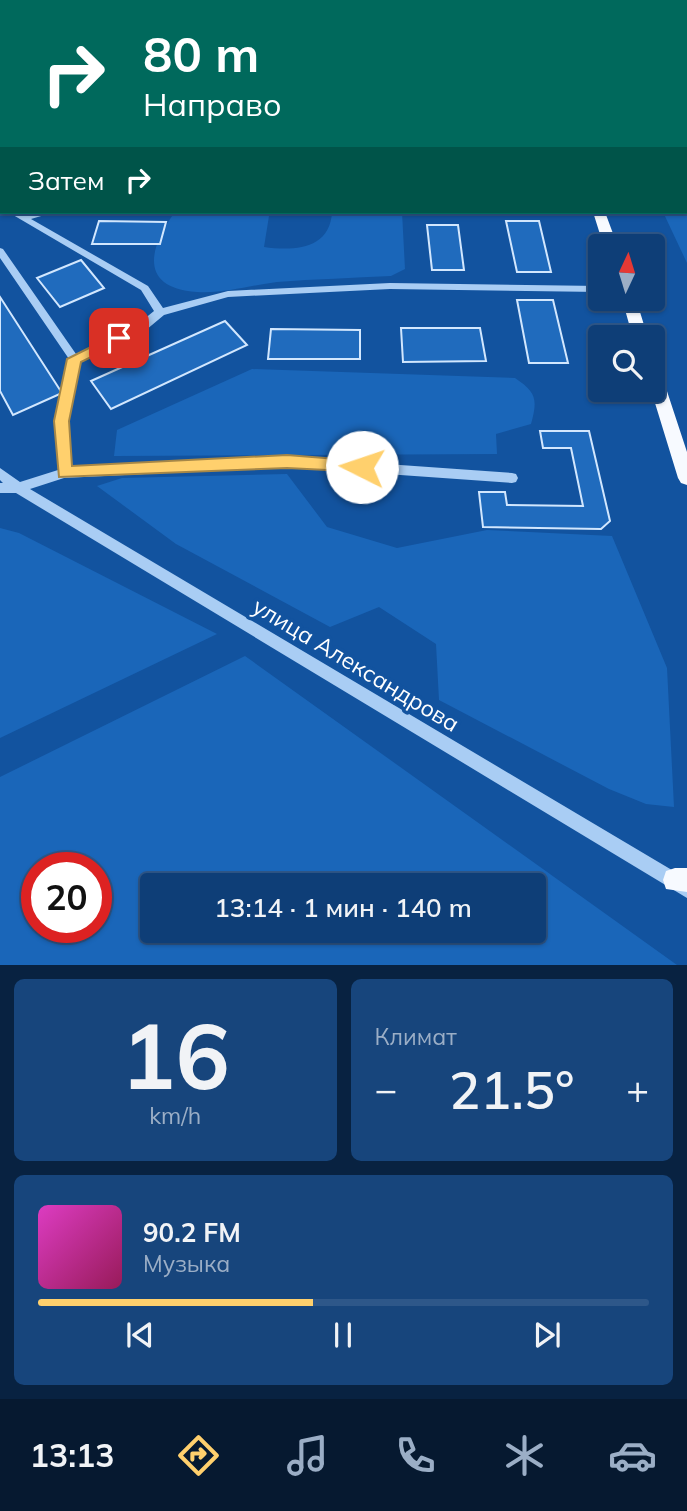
<!DOCTYPE html>
<html lang="ru">
<meta charset="utf-8">
<style>
body{margin:0;font-family:Mulish,sans-serif;background:#17457c;color:#f1f3f6;height:100vh;display:flex;flex-direction:column;font-size:26px;white-space:nowrap}
*{box-sizing:border-box;margin:0}
p{font-size:23px;color:#9baec6}
.icon{flex:none;width:38px;height:38px;fill:none;stroke:currentColor;stroke-width:2;stroke-linecap:round;stroke-linejoin:round}
.map{position:relative;height:965px;overflow:hidden}
.panel{display:flex;flex-direction:column;gap:14px;padding:14px;background:#082241;flex:1}
.panel>*{flex:none}
.hud{position:absolute;left:0px;top:0px;width:688px;height:214px;box-shadow:0 2px 5px #0004,0 0 0 2px #2e5789;background:#00695c;color:#fff;overflow:hidden}
.needle{width:46px;rotate:4deg}
.controls{position:absolute;left:588px;top:234px;display:grid;gap:14px}
.controls a{display:grid;place-items:center;width:77px;height:77px;border-radius:7px;background:#0e3e77;box-shadow:0 2px 5px #0004,0 0 0 2px #2e5789;font-size:35px}
.speed{position:absolute;left:21px;top:852px;display:flex;gap:14px;font-size:35px;font-weight:700;text-align:center}
.speed>*{display:grid;place-content:center;width:91px;height:91px;border-radius:50%;background:#0e3e77;box-shadow:0 2px 5px #0004,0 0 0 2px #2e5789;line-height:1}
.speed .limit{border:10px solid #d22;background:#fff;color:#111}
.pin{position:absolute;display:grid;place-items:center;width:60px;height:60px;color:#fff;margin:-30px;border-radius:14px;box-shadow:0 4px 10px #0006}
.me{position:absolute;width:77px;margin:-38px;rotate:274deg;stroke-linejoin:round;filter:drop-shadow(0 0 5px #0008)}
.turn{display:flex;align-items:center;gap:24px;height:147px;padding:0 28px;font-size:32px}
.turn .icon{width:91px;height:91px;stroke-width:2.5}
.turn b{display:block;font-size:49px;line-height:60px}
.then{display:flex;align-items:center;height:66px;padding:0 28px;background:#0003;gap:14px;font-size:26px}
.big{font-size:52px;font-weight:600;line-height:1.1}
.panel .tile{flex:1;display:flex;flex-direction:column;justify-content:center;gap:10px;min-width:0;padding:0 24px;border-radius:10px;background:#17457c}
.panel .dial{align-items:center;gap:0}
.dial b{font-size:91px;line-height:1}
.song{display:flex;align-items:center;gap:21px}
.cover{width:84px;height:84px;border-radius:10px;background:linear-gradient(135deg,hsl(310 70% 55%),hsl(330 70% 35%))}
.played{height:7px;border-radius:4px;background:linear-gradient(90deg,#ffd06d 45%,#2e5789 45%)}
.keys{display:flex;justify-content:space-around;direction:ltr}
.heat{display:flex;justify-content:space-between;align-items:center;font-size:38px;direction:ltr}
.panel .tiles{flex:1;display:grid;gap:14px;grid-template-columns:1fr 1fr}
.tile:last-child{grid-column:span 2}
.trip{position:absolute;left:140px;top:873px;width:406px;height:70px;border-radius:7px;background:#0e3e77;box-shadow:0 2px 5px #0004,0 0 0 2px #2e5789;font-weight:600;line-height:70px;text-align:center}
.menu{display:flex;height:112px;justify-content:space-around;align-items:center;background:#061930;color:#9baec6}
.menu .icon{width:49px;height:49px}
.menu .on{color:#ffd06d}
.menu b{font-size:32px;color:#f1f3f6}
.map>svg:first-child{display:block}
.green{fill:#1a66b9;fill-rule:evenodd}
.building{fill:#206bbd;stroke:#d2e7fe;stroke-width:2}
.lines{fill:none;stroke-linecap:round;stroke-linejoin:round}
.minor{fill:#a9cdf4;fill-rule:evenodd}
.major{fill:#f7faff;fill-rule:evenodd}
.route{fill:#ffd06d;stroke:#a68747;stroke-width:2}
.labels{text-anchor:middle;stroke-width:7;stroke-linejoin:round;paint-order:stroke}
.near-street-label{font-size:23px;fill:#fff;stroke:#12539f}
</style>
<div class="map">
<svg width="687" height="965" viewBox="0 0 687 965">
<rect width="100%" height="100%" fill="#12539f"/>
<path class="green" d="M687,72v191l-24,-51h23z
M175,212h87l7,4 -5,31c29,4 66,3 68,-35h70l3,57 -14,7c-38,2 -76,3 -114,6 -26,3 -54,12 -80,10 -59,-4 -48,-45 -22,-80z
M252,369l263,9c21,14 23,21 16,46l-35,10 1,20 -383,2 3,-26z
M287,474l40,53 70,21 90,-18 125,6 55,132 7,139 -28,-3 -37,-15 -170,-89 -3,-56 -57,-37 -49,20 -154,-83 -79,-58 25,-8z
M0,528l19,5 198,101 -217,104z
M245,656l432,309h-677v-188zM96,868v60h-59v-60zM152,886h382v45h-382z"/>
<path class="building" d="M356,0h62v2h-62z
M99,221l67,1 -6,22h-68z
M506,221h33l12,51h-34z
M427,225h31l6,45h-32z
M81,260l23,28 -44,19 -23,-29z
M0,297l62,96 -49,22 -13,-24z
M517,300h36l15,63h-39z
M225,321l22,24 -136,64 -20,-28z
M401,328h79l6,33 -83,1z
M271,329l89,1v29h-92z
M540,431h49l21,90 -9,8 -118,-2 -4,-35h26l2,13 76,1 -12,-58h-28z"/>
<g class="lines">
<path class="minor" d="M26,0h7l-8,2z
M129,0h7l-8,2z
M346,0h6l1,2h-6z
M0,34h2v6h-2z
M0,117h2v4h-2z
M0,162h2v7l-2,1z
M0,203h2v6h-2z
M8,212h10l6,3 12,-3h13l-1,2 -17,5 117,67 15,22 65,-17 162,-8 210,3v6l-210,-3 -162,8 -64,18 -18,15 -67,31 -12,59 3,48 217,-11 225,16 4,1 2,4 -2,4 -4,1 -225,-16 -223,11 -34,11 657,390v19l-671,-405h-16v-10h3l-3,-3v-12l20,14 38,-12 -3,-50 14,-61 -69,-101v-10l3,1 73,105 62,-30 16,-13 -13,-21z"/>
<path class="major" d="M507,0h10v2h-9z
M593,212h12l13,35h-14z
M622,299h14l12,39h-15z
M653,367l8,6 26,79v33l-6,-2 -3,-5 -27,-88z
M675,868h12v24l-21,-3 -3,-9 3,-9z"/>
</g>
<path class="route" d="M119,333l7,5 -2,3 -43,21 -12,59 3,45 215,-11 75,6 8,6 -3,5 -80,-4 -228,9 -5,-56 13,-62z"/>
<g class="labels">
<g class="near-street-label">
<text transform="translate(356 665) rotate(31)" y="8">улица Александрова</text>
</g>
</g>
</svg>
<div class="controls">
<a><svg class="needle" viewBox="-14 -14 28 28"><path d="M0-13l5 13h-10z" fill="#e53935"/><path d="M0 13l5-13h-10z" fill="#9baec6"/></svg></a>
<a><svg class="icon" aria-label="search" viewBox="0 0 24 24"><circle cx="10" cy="10" r="6"/><path d="M15 15l6 6"/></svg></a>
</div>
<div class="speed"><div class="limit">20</div></div>
<div class="pin" style="left:119px;top:338px;background:#d93025"><svg class="icon" aria-label="arrive" viewBox="0 0 24 24"><path d="M6 21V4h12l-3 4 3 4H6"/></svg></div>
<svg class="me" style="left:362px;top:467px" viewBox="-20 -20 40 40"><circle r="19" fill="#fff"/><path d="M0-13L10 11 0 6-10 11z" fill="#ffd06d"/></svg>
<div class="trip">13:14 · 1 мин · 140 m</div>
<div class="hud">
<div class="turn"><svg class="icon" aria-label="right" viewBox="0 0 24 24"><path d="M7 20v-9h11M14 6l5 5-5 5"/></svg><div><b>80 m</b>Направо</div></div>
<div class="then">Затем<svg class="icon" aria-label="right" viewBox="0 0 24 24"><path d="M7 20v-9h11M14 6l5 5-5 5"/></svg></div>
</div>
</div>
<section class="panel">
<div class="tiles">
<div class="tile dial"><b>16</b><p>km/h</p></div>
<div class="tile"><p>Климат</p>
<div class="heat"><a>−</a><b class="big">21.5°</b><a>+</a></div>
</div>
<div class="tile">
<div class="song"><i class="cover"></i><div><b>90.2 FM</b><p>Музыка</p></div></div>
<div class="played"></div>
<div class="keys"><svg class="icon" aria-label="previous" viewBox="0 0 24 24"><path d="M18 5L8 12l10 7zM5 5v14"/></svg><svg class="icon" aria-label="pause" viewBox="0 0 24 24"><path d="M8 5v14M16 5v14"/></svg><svg class="icon" aria-label="next" viewBox="0 0 24 24"><path d="M6 5l10 7-10 7zM19 5v14"/></svg></div>
</div>
</div>
</section>
<nav class="menu">
<b>13:13</b>
<svg class="icon on" aria-label="directions" viewBox="0 0 24 24"><path d="M12 3l9 9-9 9-9-9zM9 14v-3h6M13 9l2 2-2 2"/></svg>
<svg class="icon" aria-label="music" viewBox="0 0 24 24"><path d="M9 18V5l10-2v13"/><circle cx="6" cy="18" r="3"/><circle cx="16" cy="16" r="3"/></svg>
<svg class="icon" aria-label="phone" viewBox="0 0 24 24"><path d="M5 4h4l2 5-3 2q2 4 5 5l2-3 5 2v4C11 20 4 13 5 4z"/></svg>
<svg class="icon" aria-label="climate" viewBox="0 0 24 24"><path d="M12 3v18M4 7l16 10M4 17L20 7"/></svg>
<svg class="icon" aria-label="car" viewBox="0 0 24 24"><path d="M5 17H2v-5l4-1 3-4h7l3 4 3 1v5h-3M9 17h6M6 11h13"/><circle cx="7" cy="17" r="2"/><circle cx="17" cy="17" r="2"/></svg>
</nav>
